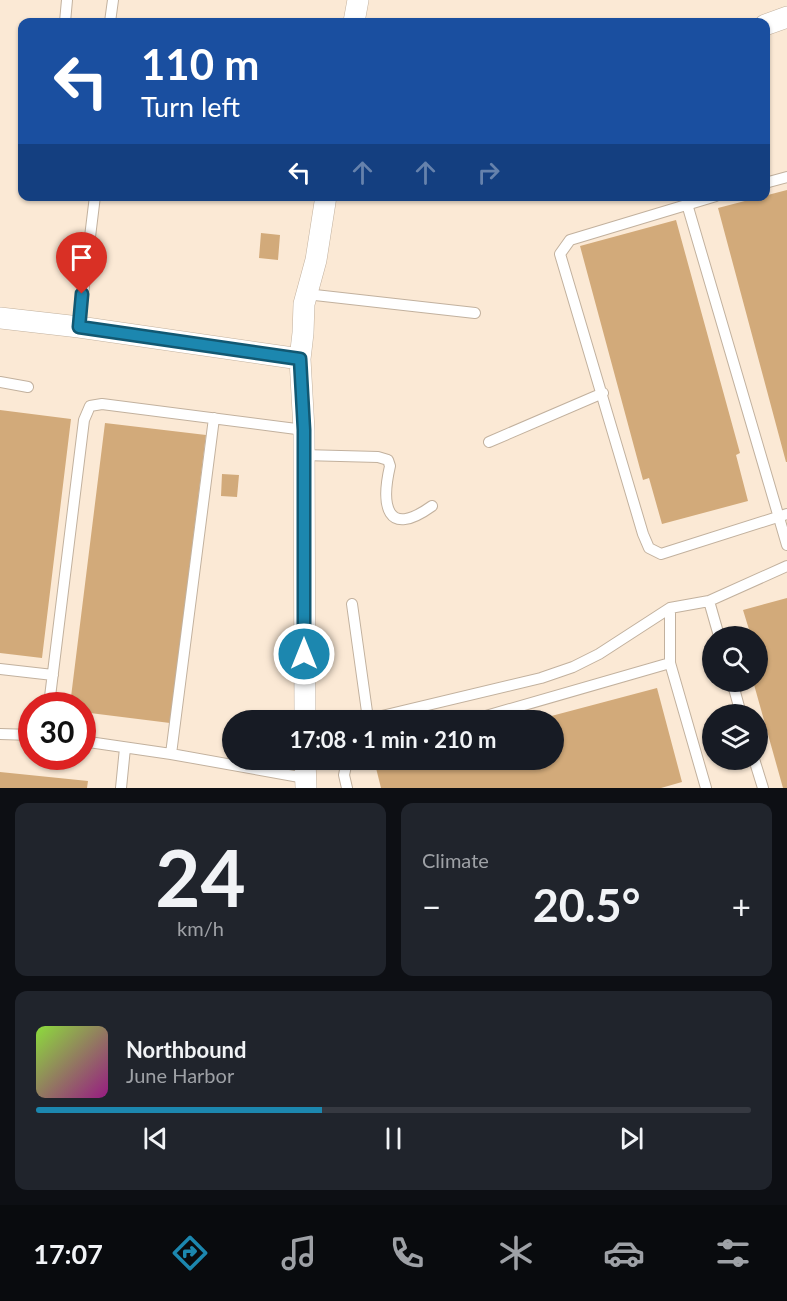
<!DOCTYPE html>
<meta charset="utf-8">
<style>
body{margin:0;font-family:Lato,sans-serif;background:#20242c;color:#f1f3f6;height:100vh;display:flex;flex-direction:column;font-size:22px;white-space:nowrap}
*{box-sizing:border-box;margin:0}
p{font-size:20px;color:#9ea1a6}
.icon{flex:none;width:33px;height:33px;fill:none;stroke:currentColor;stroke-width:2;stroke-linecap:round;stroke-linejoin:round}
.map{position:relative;height:788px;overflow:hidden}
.details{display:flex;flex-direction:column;gap:15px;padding:15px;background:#0d0f14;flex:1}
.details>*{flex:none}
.guide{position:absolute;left:18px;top:18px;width:752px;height:183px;border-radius:12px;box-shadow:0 2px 4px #0004;background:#1a4fa0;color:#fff;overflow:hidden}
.controls{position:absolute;left:702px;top:626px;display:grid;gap:12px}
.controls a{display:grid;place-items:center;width:66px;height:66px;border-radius:50%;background:#171b24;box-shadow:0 2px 4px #0004;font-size:30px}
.speed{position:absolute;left:18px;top:692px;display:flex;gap:12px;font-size:30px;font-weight:700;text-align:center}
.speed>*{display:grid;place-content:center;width:78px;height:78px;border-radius:50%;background:#171b24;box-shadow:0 2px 4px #0004;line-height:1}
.speed .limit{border:9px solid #d22;background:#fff;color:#111}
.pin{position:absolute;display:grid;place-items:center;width:51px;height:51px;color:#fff;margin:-62px -26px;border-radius:50% 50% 50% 0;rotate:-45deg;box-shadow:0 0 6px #0007}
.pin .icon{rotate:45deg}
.me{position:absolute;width:66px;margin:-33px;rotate:0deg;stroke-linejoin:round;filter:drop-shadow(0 0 4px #0008)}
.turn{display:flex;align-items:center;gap:21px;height:126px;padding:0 24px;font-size:27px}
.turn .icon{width:78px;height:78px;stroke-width:2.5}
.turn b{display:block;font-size:42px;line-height:51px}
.lanes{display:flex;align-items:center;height:57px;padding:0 24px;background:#0003;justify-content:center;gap:30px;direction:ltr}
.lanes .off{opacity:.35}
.big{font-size:45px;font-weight:700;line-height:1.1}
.details .card{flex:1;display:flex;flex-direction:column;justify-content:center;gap:9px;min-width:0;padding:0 21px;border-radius:12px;background:#20242c}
.details .dial{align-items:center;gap:0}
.dial b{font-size:78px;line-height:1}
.song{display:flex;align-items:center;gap:18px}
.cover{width:72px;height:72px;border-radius:9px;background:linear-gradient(135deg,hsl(90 70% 55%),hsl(310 70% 35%))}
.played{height:6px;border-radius:3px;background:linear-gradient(90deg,#1c87af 40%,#363941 40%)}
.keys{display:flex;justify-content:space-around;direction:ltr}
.heat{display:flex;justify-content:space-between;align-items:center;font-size:33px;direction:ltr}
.details .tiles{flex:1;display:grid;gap:15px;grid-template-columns:1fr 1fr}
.card:last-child{grid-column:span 2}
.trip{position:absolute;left:222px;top:710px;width:342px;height:60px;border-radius:30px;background:#171b24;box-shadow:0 2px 4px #0004;font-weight:700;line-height:60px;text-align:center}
.dock{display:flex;height:96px;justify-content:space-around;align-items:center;background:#090b0e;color:#9ea1a6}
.dock .icon{width:42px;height:42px}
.dock .on{color:#1c87af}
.dock b{font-size:27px;color:#f1f3f6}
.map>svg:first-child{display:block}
.building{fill:#d2aa7a}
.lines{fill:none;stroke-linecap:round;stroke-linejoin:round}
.service-casing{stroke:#c2b19e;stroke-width:12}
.minor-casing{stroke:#c2b19e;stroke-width:22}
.service{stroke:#fff;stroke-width:10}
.minor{stroke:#fff;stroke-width:21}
.route-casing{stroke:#125872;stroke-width:15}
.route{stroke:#1c87af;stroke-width:10}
</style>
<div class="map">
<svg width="787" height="788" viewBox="0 0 787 788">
<rect width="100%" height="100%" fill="#fbe9d5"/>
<path class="building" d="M787,190v272h-1l-68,-254z
M676,220l64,233 -4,2 12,46 -86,23 -13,-46 -6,2 -63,-234z
M261,233l19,2 -2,25 -19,-2z
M0,410l71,9 -29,239 -42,-5z
M105,423l101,12 -36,288 -88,-11v-7h-12z
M222,474l17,1 -2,22 -16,-1z
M787,598v190h-4l-30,-107h5v-45h-7l-8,-26z
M657,688l25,94 -21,6h-280l-6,-24 18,-5h161v-39l-14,-1z
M0,772l88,9 -1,7h-87z"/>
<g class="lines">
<defs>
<path id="service" d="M65,22l2,-22
M110,22l3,-22
M765,183l22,-6
M716,196l-146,44 -10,14 83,280 6,14 12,6 126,-40
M687,204l100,341
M306,294l169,19
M79,327l16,-131
M0,382l28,5
M489,442l114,-49
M303,455l75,2 10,3 2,6c-9,39 -4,73 42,40
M709,601l10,35
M352,604l16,115
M670,608v55l36,125
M0,669l53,6
M732,681l9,33
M49,705l35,-285 6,-14 12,-2 202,26
M365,720l176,-42 32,-11 26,-13 71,-46 39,-7 78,-35
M472,720l198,-57
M0,734l32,1
M82,741l89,13 134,24
M171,754l43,-336
M754,759l9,29
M121,788l4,-40
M347,788l-3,-13 3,-14 2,-2"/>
<path id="minor" d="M354,22l4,-22
M765,25l22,-8
M0,318l79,9 221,32
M305,720l-1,-290 -4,-71 3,-26 1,-29 12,-44 10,-64
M305,759l1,29"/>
</defs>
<use href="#service" class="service-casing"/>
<use href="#minor" class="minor-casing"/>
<use href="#service" class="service"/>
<use href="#minor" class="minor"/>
</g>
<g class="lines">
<defs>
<path id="route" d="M82,294l-3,33 221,32 4,71v224"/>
</defs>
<use href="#route" class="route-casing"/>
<use href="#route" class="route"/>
</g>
</svg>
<div class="controls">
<a><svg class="icon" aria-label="search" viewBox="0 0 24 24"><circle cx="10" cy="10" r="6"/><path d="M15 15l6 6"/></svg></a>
<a><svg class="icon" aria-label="layers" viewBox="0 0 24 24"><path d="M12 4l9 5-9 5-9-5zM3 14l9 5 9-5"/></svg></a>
</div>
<div class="speed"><div class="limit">30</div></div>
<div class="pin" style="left:82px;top:294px;background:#d93025"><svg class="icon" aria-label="arrive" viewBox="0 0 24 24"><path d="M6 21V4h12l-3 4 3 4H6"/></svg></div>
<svg class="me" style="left:304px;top:654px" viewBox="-20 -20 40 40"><circle r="17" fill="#1c87af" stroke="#fff" stroke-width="3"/><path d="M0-11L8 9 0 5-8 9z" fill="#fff"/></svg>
<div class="trip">17:08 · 1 min · 210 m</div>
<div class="guide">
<div class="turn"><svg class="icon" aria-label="left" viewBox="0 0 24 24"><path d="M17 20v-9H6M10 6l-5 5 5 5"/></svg><div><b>110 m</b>Turn left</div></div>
<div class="lanes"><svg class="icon" aria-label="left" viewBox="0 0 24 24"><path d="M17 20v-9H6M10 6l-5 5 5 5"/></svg><svg class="icon off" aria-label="ahead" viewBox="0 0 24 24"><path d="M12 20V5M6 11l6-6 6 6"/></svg><svg class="icon off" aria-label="ahead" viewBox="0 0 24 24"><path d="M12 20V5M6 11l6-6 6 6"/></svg><svg class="icon off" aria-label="right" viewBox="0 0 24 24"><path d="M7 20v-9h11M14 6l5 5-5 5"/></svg></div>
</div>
</div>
<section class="details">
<div class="tiles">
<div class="card dial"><b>24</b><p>km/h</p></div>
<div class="card"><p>Climate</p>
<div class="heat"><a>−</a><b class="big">20.5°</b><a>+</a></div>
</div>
<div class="card">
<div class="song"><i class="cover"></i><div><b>Northbound</b><p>June Harbor</p></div></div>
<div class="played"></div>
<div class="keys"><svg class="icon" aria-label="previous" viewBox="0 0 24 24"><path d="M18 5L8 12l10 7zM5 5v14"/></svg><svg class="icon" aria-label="pause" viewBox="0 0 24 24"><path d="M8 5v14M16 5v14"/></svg><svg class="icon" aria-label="next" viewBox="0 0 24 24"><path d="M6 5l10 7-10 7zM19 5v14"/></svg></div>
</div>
</div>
</section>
<nav class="dock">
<b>17:07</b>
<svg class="icon on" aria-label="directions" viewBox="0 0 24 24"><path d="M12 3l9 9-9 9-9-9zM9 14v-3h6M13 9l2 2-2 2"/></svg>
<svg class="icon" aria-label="music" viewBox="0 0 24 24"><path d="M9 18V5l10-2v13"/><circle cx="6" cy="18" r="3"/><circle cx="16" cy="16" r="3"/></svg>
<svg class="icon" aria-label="phone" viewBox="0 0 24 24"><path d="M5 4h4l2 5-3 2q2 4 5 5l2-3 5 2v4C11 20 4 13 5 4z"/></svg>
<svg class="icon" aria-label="climate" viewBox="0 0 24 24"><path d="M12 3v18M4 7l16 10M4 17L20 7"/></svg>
<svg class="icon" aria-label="car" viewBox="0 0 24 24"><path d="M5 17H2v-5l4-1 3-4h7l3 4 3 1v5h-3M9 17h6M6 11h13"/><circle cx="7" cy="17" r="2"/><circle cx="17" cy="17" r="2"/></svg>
<svg class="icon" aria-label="filters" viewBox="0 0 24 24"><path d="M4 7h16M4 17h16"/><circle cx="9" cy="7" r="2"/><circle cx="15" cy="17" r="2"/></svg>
</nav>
